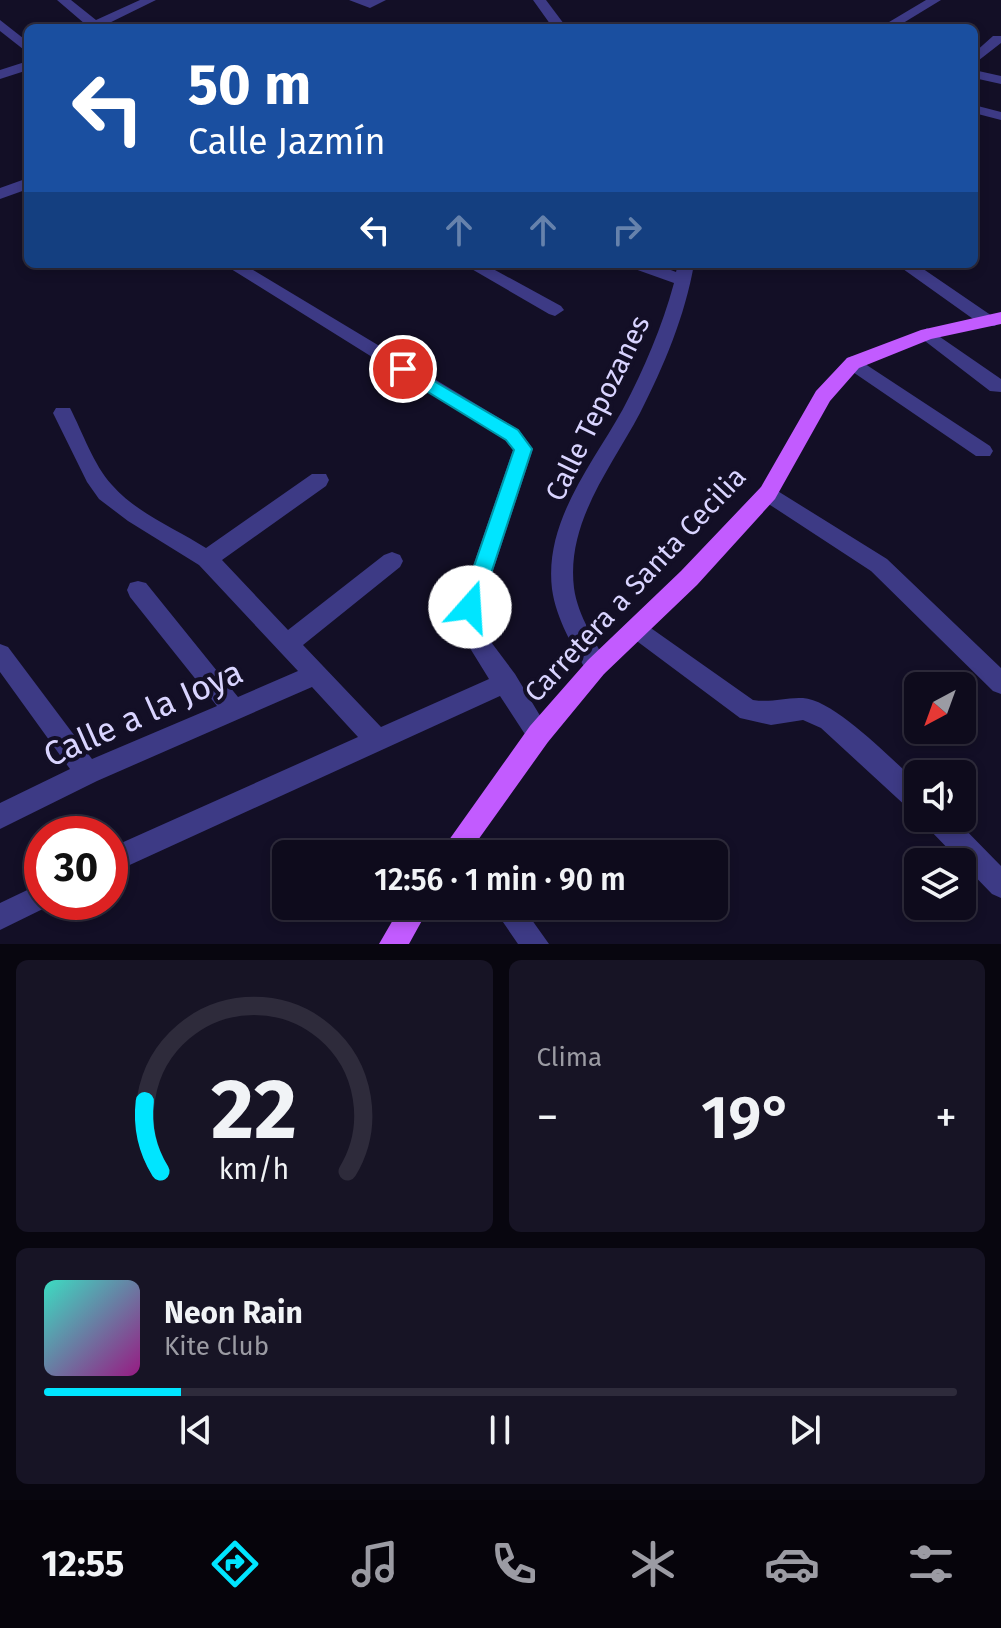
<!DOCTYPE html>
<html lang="es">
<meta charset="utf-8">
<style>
body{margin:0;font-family:"Fira Sans",sans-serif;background:#171425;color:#f1f3f6;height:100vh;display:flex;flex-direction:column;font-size:30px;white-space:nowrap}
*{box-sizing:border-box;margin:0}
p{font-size:26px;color:#9b9ba3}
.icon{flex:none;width:44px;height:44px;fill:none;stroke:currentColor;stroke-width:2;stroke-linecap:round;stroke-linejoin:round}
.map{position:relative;height:944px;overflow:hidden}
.drawer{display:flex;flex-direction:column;gap:16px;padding:16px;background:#08060f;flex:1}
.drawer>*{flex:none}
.guide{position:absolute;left:24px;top:24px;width:954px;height:244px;border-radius:12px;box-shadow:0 4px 12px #0003,0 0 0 2px #2e2b3b;background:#1a4fa0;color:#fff;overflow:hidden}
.needle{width:52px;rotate:221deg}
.controls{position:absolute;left:904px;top:672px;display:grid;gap:16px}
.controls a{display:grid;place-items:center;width:72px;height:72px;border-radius:12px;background:#0e0b1c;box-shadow:0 4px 12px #0003,0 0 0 2px #2e2b3b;font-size:40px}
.speed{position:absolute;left:24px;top:816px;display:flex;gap:16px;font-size:40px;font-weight:700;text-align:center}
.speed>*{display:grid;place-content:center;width:104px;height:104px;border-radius:50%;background:#0e0b1c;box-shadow:0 4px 12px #0003,0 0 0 2px #2e2b3b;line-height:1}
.speed .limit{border:12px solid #d22;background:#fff;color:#111}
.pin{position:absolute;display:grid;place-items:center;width:68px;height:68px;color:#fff;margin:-34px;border:4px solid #fff;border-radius:50%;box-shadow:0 2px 8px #0007}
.me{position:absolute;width:88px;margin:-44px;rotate:19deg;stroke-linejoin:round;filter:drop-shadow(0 0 6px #0008)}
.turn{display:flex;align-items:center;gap:28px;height:168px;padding:0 32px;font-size:36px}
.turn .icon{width:104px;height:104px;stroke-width:2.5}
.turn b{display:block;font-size:56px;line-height:68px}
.lanes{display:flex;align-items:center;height:76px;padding:0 32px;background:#0003;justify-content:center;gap:40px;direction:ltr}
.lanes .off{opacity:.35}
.big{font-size:60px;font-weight:600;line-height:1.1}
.drawer .tile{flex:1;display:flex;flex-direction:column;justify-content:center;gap:12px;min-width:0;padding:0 28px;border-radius:12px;background:#171425}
.drawer .dial{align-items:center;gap:0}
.dial svg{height:208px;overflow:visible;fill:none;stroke:#2e2b3b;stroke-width:7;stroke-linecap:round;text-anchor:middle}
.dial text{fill:#f1f3f6;stroke:none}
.song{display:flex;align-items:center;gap:24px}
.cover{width:96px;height:96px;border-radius:12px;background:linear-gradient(135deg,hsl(170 70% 55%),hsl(310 70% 35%))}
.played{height:8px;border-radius:4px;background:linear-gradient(90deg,#00e5ff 15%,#2e2b3b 15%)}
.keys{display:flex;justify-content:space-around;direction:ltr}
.heat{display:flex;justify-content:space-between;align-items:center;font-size:44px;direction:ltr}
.drawer .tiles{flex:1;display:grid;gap:16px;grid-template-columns:1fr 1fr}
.tile:last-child{grid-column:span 2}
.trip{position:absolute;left:272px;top:840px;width:456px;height:80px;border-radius:12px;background:#0e0b1c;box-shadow:0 4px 12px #0003,0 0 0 2px #2e2b3b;font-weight:600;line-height:80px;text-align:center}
.menu{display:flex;height:128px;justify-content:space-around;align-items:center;background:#06040b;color:#9b9ba3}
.menu .icon{width:56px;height:56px}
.menu .active{color:#00e5ff}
.menu b{font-size:36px;color:#f1f3f6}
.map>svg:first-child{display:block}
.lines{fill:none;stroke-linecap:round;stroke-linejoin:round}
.minor{fill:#3d3a85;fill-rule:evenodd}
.major{fill:#c25bff;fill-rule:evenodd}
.route{fill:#00e5ff;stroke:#0095a6;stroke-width:2}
.labels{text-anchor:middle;stroke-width:8;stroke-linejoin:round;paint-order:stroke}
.street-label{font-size:28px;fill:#d9d4ff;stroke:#130f26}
.near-street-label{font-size:34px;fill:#d9d4ff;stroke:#130f26}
</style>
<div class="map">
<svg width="1001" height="944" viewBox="0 0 1001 944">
<rect width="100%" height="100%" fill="#130f26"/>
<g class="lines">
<path class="minor" d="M57,0h14l25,20 44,-20h16l-57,28h-18l4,-4z
M349,0h37l-16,8z
M533,0h13l21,28h-14z
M926,0h15l-46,28h-16z
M0,20l28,22v11l-28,-22z
M993,36h8v7l-27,21v-11z
M28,61v9l-28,9v-9z
M974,70l27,6v8l-27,-6z
M974,105l27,7v8l-27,-7z
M28,178v11l-28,10v-11z
M223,264h20l276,166 14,19 -52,158 1,23 33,44 36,60 -3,8 -9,3 -9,-3 -30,-46 -390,178v-26l248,-111 -46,-50 -215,94 -97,48v-26l70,-34 -70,-97v-28l8,3 84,112 125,-53 -87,-109 -3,-7 3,-7 8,-2 8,2 92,114 60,-26 -99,-106 -71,-44 -29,-22 -12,-17 -34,-69 3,-5h14c13,25 23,56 42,77 23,27 64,44 94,63l106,-74h14l3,6 -3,6 -104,74 66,70 96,-75 8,-3 8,3 3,6 -3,6 -97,78 78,82 108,-48 -29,-47 -1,-25 54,-157 -8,-10z
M463,264h21l77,42 3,4 -9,6 -6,-2z
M630,264h25l21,8 2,-8h16c-9,52 -30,102 -54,149 -29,55 -74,109 -66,175 4,29 22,53 34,79l-4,7 -8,3 -8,-3c-14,-26 -32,-55 -36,-85 -8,-68 40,-124 71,-180 21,-40 39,-82 51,-126l-42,-15z
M896,264h20l79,54 3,4 -3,4h-12z
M927,328l74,51v13l-11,-1 -69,-53 -3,-4z
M853,356l137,90 3,5 -3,5h-14l-129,-88 -3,-5 3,-5z
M768,485l119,74 114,109v26l-8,-3 -122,-120 -110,-72 -3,-6 3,-6z
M638,619l115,81c19,3 32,-3 50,-2 32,2 90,63 115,85v29l-9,-3 -88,-81 -18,-8 -32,5 -31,-7 -110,-82 -3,-7 3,-7z
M923,818h31l47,48v32l-9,-4 -65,-67z
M42,883v19h11l-2,3 -51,25v-27z
M492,906h30l27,38h-31z"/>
<path class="major" d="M1001,312v12l-70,15 -72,29 -29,33 -55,98 -78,86 -93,89 -56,68 -80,112h-29l91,-128 58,-66 93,-89 80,-84 55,-96 31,-33 74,-28z
M401,906h29l-21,38h-30z"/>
</g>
<path class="route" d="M403,363l115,67 14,19 -52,158 -3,6 -7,3 -7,-3 -3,-6 54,-157 -8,-10 -109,-67 -2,-4z"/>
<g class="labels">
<g class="street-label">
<text transform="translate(597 408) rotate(-64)" y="10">Calle Tepozanes</text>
<text transform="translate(635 584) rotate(-47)" y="10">Carretera a Santa Cecilia</text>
</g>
<g class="near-street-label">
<text transform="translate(143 713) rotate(-24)" y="12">Calle a la Joya</text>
</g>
</g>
</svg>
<div class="controls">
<a><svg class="needle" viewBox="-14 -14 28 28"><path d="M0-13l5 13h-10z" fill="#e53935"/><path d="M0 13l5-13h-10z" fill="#9b9ba3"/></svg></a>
<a><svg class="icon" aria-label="sound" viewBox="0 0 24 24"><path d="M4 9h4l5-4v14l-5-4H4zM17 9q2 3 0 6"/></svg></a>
<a><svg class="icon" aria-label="layers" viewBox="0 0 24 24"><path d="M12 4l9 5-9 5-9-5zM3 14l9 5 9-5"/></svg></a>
</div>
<div class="speed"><div class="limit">30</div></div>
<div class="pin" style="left:403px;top:369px;background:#d93025"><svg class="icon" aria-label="arrive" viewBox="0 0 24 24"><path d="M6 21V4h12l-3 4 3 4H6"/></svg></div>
<svg class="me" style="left:470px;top:607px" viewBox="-20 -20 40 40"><circle r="19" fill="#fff"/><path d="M0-13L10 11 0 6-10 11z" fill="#00e5ff"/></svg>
<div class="trip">12:56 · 1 min · 90 m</div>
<div class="guide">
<div class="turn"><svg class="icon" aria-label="left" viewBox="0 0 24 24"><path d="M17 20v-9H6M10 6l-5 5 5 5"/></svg><div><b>50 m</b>Calle Jazmín</div></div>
<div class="lanes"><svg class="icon" aria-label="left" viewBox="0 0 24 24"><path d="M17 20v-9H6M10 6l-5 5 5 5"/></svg><svg class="icon off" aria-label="ahead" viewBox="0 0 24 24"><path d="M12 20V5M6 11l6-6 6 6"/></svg><svg class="icon off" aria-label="ahead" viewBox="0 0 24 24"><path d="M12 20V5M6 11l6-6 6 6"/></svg><svg class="icon off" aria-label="right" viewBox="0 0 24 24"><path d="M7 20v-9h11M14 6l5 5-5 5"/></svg></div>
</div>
</div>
<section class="drawer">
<div class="tiles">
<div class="tile dial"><svg viewBox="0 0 100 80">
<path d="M14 69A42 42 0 1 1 86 69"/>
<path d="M14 69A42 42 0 0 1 8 42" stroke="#00e5ff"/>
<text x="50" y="56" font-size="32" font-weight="700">22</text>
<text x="50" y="72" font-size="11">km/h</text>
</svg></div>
<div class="tile"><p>Clima</p>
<div class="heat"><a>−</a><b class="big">19°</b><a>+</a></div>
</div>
<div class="tile">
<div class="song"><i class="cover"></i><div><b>Neon Rain</b><p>Kite Club</p></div></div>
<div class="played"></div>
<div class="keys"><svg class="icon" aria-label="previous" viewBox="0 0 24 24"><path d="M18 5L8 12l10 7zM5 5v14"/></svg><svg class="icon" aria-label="pause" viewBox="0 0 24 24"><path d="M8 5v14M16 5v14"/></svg><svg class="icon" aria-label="next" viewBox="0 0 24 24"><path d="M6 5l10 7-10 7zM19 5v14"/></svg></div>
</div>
</div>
</section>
<nav class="menu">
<b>12:55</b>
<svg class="icon active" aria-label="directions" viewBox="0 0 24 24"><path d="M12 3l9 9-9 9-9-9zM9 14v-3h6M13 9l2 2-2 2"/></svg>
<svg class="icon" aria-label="music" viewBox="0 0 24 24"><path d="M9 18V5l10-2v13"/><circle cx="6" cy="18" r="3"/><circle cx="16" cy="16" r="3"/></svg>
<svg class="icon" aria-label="phone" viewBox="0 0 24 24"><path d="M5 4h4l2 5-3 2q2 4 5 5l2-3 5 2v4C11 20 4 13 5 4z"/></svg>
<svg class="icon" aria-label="climate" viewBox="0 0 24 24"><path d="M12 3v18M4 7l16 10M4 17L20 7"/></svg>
<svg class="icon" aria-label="car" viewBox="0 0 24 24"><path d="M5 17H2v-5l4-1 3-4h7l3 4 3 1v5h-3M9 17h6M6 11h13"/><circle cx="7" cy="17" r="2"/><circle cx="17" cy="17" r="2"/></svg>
<svg class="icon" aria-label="filters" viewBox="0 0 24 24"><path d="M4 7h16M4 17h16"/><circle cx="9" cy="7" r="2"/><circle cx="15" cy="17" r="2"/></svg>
</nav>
